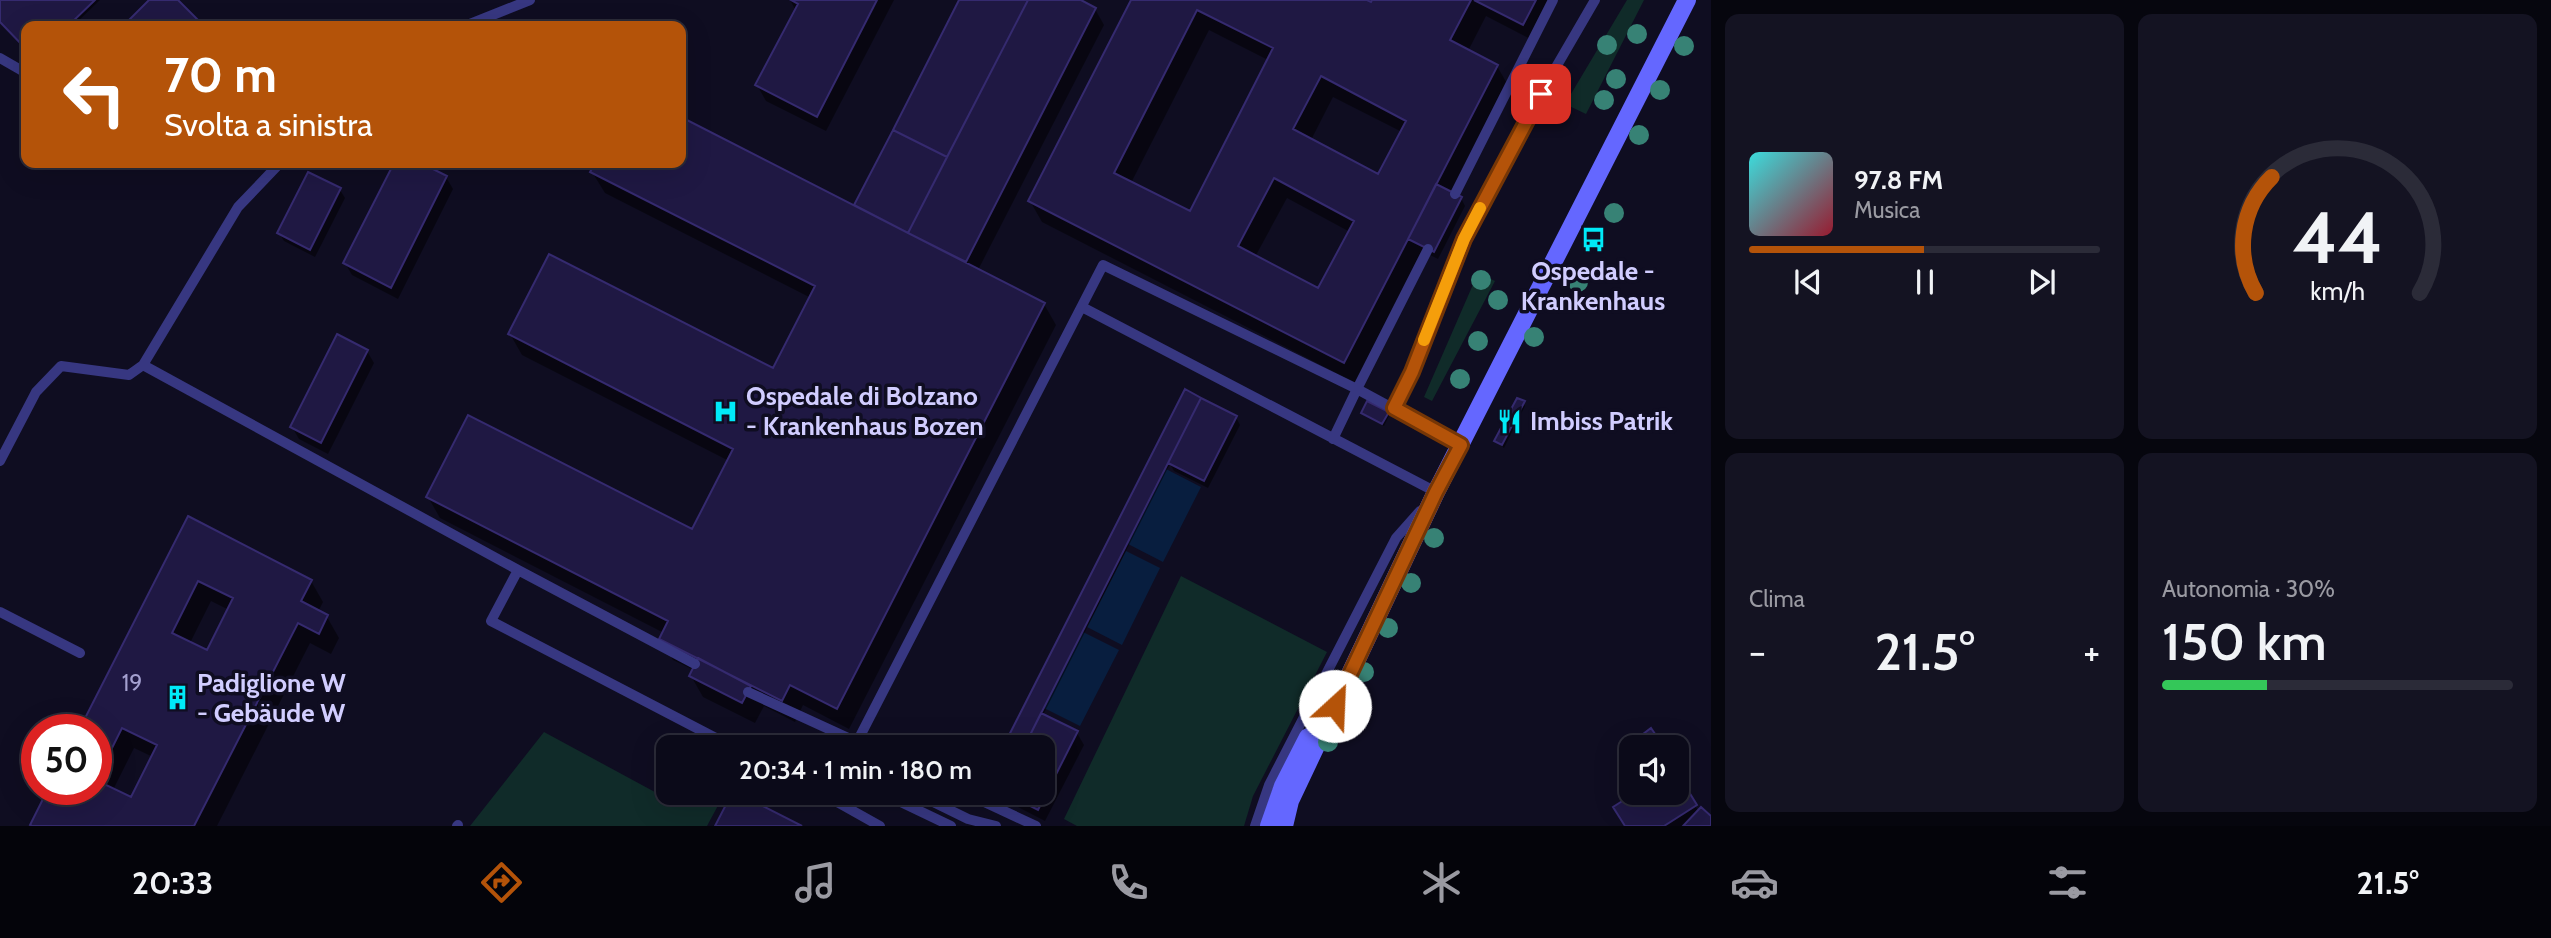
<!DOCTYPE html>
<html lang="it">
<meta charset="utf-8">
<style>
body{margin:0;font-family:Cabin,sans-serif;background:#141322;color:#f1f3f6;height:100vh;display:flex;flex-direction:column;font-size:26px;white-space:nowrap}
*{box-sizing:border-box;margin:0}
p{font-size:23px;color:#9a9aa2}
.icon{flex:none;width:38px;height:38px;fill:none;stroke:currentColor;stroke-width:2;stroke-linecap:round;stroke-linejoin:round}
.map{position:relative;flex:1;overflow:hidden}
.drawer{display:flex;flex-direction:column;gap:14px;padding:14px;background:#06060e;width:840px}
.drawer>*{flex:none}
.top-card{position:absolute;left:21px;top:21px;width:665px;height:147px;border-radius:14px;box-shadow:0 7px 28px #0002,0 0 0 2px #2b2b38;background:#b45309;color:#fff;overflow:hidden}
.fabs{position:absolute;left:1619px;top:735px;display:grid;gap:14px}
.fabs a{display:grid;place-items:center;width:70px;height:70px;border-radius:14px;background:#0b0a19;box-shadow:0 7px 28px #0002,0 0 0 2px #2b2b38;font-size:35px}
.speed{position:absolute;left:21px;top:714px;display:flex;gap:14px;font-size:35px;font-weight:700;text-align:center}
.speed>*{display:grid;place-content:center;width:91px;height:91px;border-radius:50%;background:#0b0a19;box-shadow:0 7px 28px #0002,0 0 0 2px #2b2b38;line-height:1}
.speed .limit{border:10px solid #d22;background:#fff;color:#111}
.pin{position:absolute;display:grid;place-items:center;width:60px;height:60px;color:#fff;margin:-30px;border-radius:14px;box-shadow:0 4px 10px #0006}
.me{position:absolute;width:77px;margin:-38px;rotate:25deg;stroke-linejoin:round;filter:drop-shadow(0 0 5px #0008)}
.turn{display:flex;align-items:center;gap:24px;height:147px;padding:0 28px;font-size:32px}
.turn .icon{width:91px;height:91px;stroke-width:2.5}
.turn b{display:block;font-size:49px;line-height:60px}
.big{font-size:52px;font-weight:600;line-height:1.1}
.drawer .card{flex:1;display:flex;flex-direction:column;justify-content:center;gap:10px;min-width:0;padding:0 24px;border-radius:14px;background:#141322}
.drawer .dial{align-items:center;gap:0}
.dial svg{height:182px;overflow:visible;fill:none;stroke:#2b2b38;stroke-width:7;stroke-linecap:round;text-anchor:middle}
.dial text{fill:#f1f3f6;stroke:none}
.song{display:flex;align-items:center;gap:21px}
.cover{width:84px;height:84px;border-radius:10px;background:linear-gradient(135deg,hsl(180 70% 55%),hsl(350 70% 35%))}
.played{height:7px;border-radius:4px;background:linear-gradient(90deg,#b45309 50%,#2b2b38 50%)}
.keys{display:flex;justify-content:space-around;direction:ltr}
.heat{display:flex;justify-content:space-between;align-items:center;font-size:38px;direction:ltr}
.charge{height:10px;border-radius:5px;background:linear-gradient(90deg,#34c759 30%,#2b2b38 0)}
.drawer .tiles{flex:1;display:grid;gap:14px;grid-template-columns:repeat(2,1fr)}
.trip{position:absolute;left:656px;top:735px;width:399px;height:70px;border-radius:14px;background:#0b0a19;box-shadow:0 7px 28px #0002,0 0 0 2px #2b2b38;font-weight:600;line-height:70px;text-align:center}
.tabs{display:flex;height:112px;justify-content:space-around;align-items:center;background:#04040a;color:#9a9aa2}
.tabs .icon{width:49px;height:49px}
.tabs .active{color:#b45309}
.tabs b{font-size:32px;color:#f1f3f6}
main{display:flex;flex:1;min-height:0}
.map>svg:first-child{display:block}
.green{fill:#102b29}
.water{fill:#081e3f}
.shadow{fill:#0007;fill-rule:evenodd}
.building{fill:#1f1843;stroke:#352a6f;stroke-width:2;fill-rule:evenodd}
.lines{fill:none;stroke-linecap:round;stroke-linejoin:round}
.service{stroke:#373781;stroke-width:10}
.secondary{stroke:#6467ff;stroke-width:18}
.tree{fill:#378275}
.route-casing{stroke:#753606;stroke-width:18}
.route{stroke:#b45309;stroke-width:12}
.slow{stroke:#f59e0b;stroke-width:12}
.labels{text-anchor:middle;stroke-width:7;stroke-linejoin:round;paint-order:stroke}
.number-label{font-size:23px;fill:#a4a0d0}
.poi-label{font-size:26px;font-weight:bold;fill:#d1cdff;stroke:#0f0d21;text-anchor:start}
</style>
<main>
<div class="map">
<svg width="1711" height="826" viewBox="0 0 1711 826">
<rect width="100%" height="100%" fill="#0f0d21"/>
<path class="green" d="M1627,0h17l-58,114 -21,-10z
M1478,273l17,8 -63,120 -8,-4z
M1181,576l146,76 -74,144 -9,30h-167l-13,-7z
M544,732l133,72 13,3 32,-9 -15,28h-237z"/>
<path class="water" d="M1166,469l35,18 -38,75 -35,-18z
M1126,551l34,17 -38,77 -35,-18z
M1083,632l36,18 -39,76 -36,-18z"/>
<path class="shadow" d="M0,0h100l-27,26h-47v23l-26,-27z
M790,0h104l-68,131 -60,-30 -9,-16 39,-74z
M961,0h116l18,9 9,16 -126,245 66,34 12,21 -207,404 -46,-24 -8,17 -31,-16 -9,17 -52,-26 -12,-21 3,-6 -21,-10 -12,-21 3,-6 -224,-115 -12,-21 264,35 37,-71 -207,-106 -12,-21 264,37 37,-73 -206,-105 -13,-21 5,-9h84v-44l174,89z
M1133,0h230l8,4 3,-4h178l-20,40 -46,-24 -18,35 29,15 12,21 -55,108 7,3 4,8 -27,53 -14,-7 -68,131 -314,-161 -12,-21zM1209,30l59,30 -77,153 -60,-30zM1333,97l69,35 -23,44 -68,-36zM1287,198l63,34 -32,58 -63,-33z
M396,163h21l29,14 7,12 -55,110 -46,-24 -7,-12z
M340,190l5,8 -30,59 -31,-16 -5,-8z
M367,351l7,12 -46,91 -29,-15 -7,-12z
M1185,392l51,25 4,8 -32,63 -34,-17 -4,-7 -127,251 34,18 7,12 -39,76 -35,-18 -5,-9 -4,-1h42v-46h-38z
M1523,403l2,3 -21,42 -8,-7z
M1363,413h24l2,3 -5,10 -19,-10z
M189,519l122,62 12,21 -5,10 9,5 12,21 -8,16 -21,-11 -93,183h-184l63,-37v-59zM211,601l18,9 -21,42 -18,-9zM134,748l19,9 -21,43 -19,-10z
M1676,774l23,38 2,-2 10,9v7h-85l-11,-18 23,-15h38z"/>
<path class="building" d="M0,0h95l-27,26h-42v23l-26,-27z
M149,0h29l26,26h-81z
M791,0h86l-60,117 -62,-32 43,-81z
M959,0h69l-81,157 -54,-27z
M1028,0h53l15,8 -130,254 -58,-29z
M1131,0h236l4,2 1,-2h99l-21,40 48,25 -154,298 -316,-162zM1197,10l76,38 -83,163 -76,-38zM1321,76l85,45 -28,53 -85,-45zM1274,178l80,43 -36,67 -80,-42z
M1474,0h62l-13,25z
M681,117l364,186 -208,406 -47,-24 -8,16 -123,-62 9,-18 -242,-124 42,-82 224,114 41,-80 -225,-115 41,-80 224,114 42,-82 -225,-114 5,-9h86z
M893,130l54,27 -39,76 -54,-28z
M394,163h27l26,13 -56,112 -48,-25z
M308,172l33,16 -31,62 -33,-17z
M1436,184l26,13 -28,55 -26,-13z
M337,334l31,16 -47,93 -31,-16z
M1185,389l16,9 -177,349h-21z
M1201,398l36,18 -33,65 -36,-18z
M1517,398l8,3 -23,44 -8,-4z
M1367,401l22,11 -7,12 -21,-11z
M188,516l124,64 -11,21 27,14 -9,19 -21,-11 -104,203h-162l-2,-1 18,-36h48v-9l35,17 26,-52 -35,-17 -26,52v-50h-17zM198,581l35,17 -26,52 -35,-17z
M698,658l53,28 -9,17 -53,-27z
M1041,713l37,18 -40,79 -34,-17h39v-46h-19z
M1651,728l13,19h-32l-2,-3z
M1676,771l21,34 -33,21h-39l-12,-19 22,-14h41z
M732,793h5l65,33h-87z
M1701,807l10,9v10h-28z"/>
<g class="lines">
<path class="service" d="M465,26l65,-26
M0,58l26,15
M1455,194l98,-194
M1082,307l354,185
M143,365l375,205
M1394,409l-37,-20 71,-140
M1461,445l-67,-36 18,-37 52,-133 63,-122 68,-117
M0,461l36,-69 25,-26 68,9 14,-10 95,-158 42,-44
M0,612l80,41
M695,664l-177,-94 -27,51 242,126
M748,692l109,50 246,-477 254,124 -24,50
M821,793l59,33
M882,793l69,33
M915,793l53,26 28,7
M965,793l71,33
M457,826l1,-1
M1255,826l14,-41 127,-247 24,-27"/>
<path class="secondary" d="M1269,826l14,-40 25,-49
M1284,826l6,-25 146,-309 251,-492"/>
</g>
<g class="tree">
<circle cx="1637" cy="34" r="10"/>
<circle cx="1607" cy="45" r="10"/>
<circle cx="1684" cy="46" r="10"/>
<circle cx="1616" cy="79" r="10"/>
<circle cx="1660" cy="90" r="10"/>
<circle cx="1604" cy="100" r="10"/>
<circle cx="1639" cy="135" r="10"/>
<circle cx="1614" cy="213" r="10"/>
<circle cx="1481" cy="280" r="10"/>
<circle cx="1578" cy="282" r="10"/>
<circle cx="1498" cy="300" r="10"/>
<circle cx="1534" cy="337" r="10"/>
<circle cx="1478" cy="341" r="10"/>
<circle cx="1460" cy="379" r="10"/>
<circle cx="1434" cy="538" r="10"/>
<circle cx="1411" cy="583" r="10"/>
<circle cx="1388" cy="628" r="10"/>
<circle cx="1364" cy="672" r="10"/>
<circle cx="1328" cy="742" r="10"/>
</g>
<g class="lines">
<defs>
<path id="route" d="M1335,706l101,-214 25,-47 -67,-37 18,-36 52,-133 77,-145"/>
</defs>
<use href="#route" class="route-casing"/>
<use href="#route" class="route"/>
<path class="slow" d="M1424,340l40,-101 16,-31"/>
</g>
<defs>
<symbol id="bus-bare" viewBox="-9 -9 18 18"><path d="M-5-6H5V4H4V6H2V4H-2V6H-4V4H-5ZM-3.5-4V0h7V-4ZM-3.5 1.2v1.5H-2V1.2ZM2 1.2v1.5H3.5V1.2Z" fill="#00eaf8" stroke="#0f0d21" stroke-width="2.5" paint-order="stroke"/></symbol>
<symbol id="hospital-bare" viewBox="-9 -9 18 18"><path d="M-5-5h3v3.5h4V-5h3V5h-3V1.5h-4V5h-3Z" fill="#00eaf8" stroke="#0f0d21" stroke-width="2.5" paint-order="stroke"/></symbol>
<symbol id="restaurant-bare" viewBox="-9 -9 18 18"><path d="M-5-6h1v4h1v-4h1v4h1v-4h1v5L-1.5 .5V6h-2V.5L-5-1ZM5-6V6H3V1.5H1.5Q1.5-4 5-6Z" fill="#00eaf8" stroke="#0f0d21" stroke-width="2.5" paint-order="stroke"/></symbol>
<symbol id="building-bare" viewBox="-9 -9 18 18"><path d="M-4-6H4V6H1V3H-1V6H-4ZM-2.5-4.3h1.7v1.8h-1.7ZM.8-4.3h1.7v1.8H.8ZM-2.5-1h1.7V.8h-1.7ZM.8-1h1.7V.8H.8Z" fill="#00eaf8" stroke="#0f0d21" stroke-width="2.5" paint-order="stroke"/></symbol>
</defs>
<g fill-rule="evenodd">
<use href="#bus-bare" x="1576" y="222" width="35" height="35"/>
<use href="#hospital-bare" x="708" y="394" width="35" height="35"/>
<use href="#restaurant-bare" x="1492" y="404" width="35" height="35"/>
<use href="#building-bare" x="160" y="680" width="35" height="35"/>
</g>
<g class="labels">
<g class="number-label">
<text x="132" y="691">19</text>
</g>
<g class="poi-label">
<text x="1593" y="280" text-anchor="middle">Ospedale -<tspan x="1593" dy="30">Krankenhaus</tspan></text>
<text x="746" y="405">Ospedale di Bolzano<tspan x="746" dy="30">- Krankenhaus Bozen</tspan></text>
<text x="1530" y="430">Imbiss Patrik</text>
<text x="197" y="692">Padiglione W<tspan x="197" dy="30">- Gebäude W</tspan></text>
</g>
</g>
</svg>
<div class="fabs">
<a><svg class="icon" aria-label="sound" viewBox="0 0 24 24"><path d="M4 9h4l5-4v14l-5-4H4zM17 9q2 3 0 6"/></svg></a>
</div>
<div class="speed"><div class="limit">50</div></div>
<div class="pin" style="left:1541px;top:94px;background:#d93025"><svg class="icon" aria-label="arrive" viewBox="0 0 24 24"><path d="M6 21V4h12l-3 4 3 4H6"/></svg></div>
<svg class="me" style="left:1335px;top:706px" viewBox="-20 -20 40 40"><circle r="19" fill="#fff"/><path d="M0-13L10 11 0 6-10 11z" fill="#b45309"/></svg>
<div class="trip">20:34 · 1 min · 180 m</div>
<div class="top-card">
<div class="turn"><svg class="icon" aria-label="left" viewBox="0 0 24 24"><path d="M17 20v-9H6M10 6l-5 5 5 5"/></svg><div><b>70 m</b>Svolta a sinistra</div></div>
</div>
</div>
<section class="drawer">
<div class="tiles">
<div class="card">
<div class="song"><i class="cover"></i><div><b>97.8 FM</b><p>Musica</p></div></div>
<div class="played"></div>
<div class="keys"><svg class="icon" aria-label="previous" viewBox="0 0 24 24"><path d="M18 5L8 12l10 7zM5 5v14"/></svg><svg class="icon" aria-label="pause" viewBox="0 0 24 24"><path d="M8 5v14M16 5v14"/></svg><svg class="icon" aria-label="next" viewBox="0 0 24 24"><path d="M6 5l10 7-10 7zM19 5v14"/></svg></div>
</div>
<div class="card dial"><svg viewBox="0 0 100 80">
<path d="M14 69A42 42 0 1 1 86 69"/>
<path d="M14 69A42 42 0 0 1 21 18" stroke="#b45309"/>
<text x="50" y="56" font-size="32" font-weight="700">44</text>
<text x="50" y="72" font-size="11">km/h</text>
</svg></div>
<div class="card"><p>Clima</p>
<div class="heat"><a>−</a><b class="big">21.5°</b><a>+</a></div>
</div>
<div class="card"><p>Autonomia · 30%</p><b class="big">150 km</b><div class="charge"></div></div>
</div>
</section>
</main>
<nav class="tabs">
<b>20:33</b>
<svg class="icon active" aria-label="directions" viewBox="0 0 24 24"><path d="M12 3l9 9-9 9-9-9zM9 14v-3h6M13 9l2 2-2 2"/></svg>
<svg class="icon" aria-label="music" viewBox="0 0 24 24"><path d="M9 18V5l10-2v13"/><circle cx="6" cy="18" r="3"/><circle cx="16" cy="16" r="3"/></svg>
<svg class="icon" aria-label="phone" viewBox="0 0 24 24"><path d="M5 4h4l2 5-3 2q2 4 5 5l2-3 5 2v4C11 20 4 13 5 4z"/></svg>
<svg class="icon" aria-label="climate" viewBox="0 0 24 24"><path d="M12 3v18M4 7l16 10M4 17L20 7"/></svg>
<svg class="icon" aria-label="car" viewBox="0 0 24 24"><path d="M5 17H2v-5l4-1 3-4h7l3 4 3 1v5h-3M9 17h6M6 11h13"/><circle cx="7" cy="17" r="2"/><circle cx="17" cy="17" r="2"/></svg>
<svg class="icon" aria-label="filters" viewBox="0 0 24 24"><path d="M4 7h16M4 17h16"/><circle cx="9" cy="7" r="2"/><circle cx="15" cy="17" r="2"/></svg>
<b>21.5°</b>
</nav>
